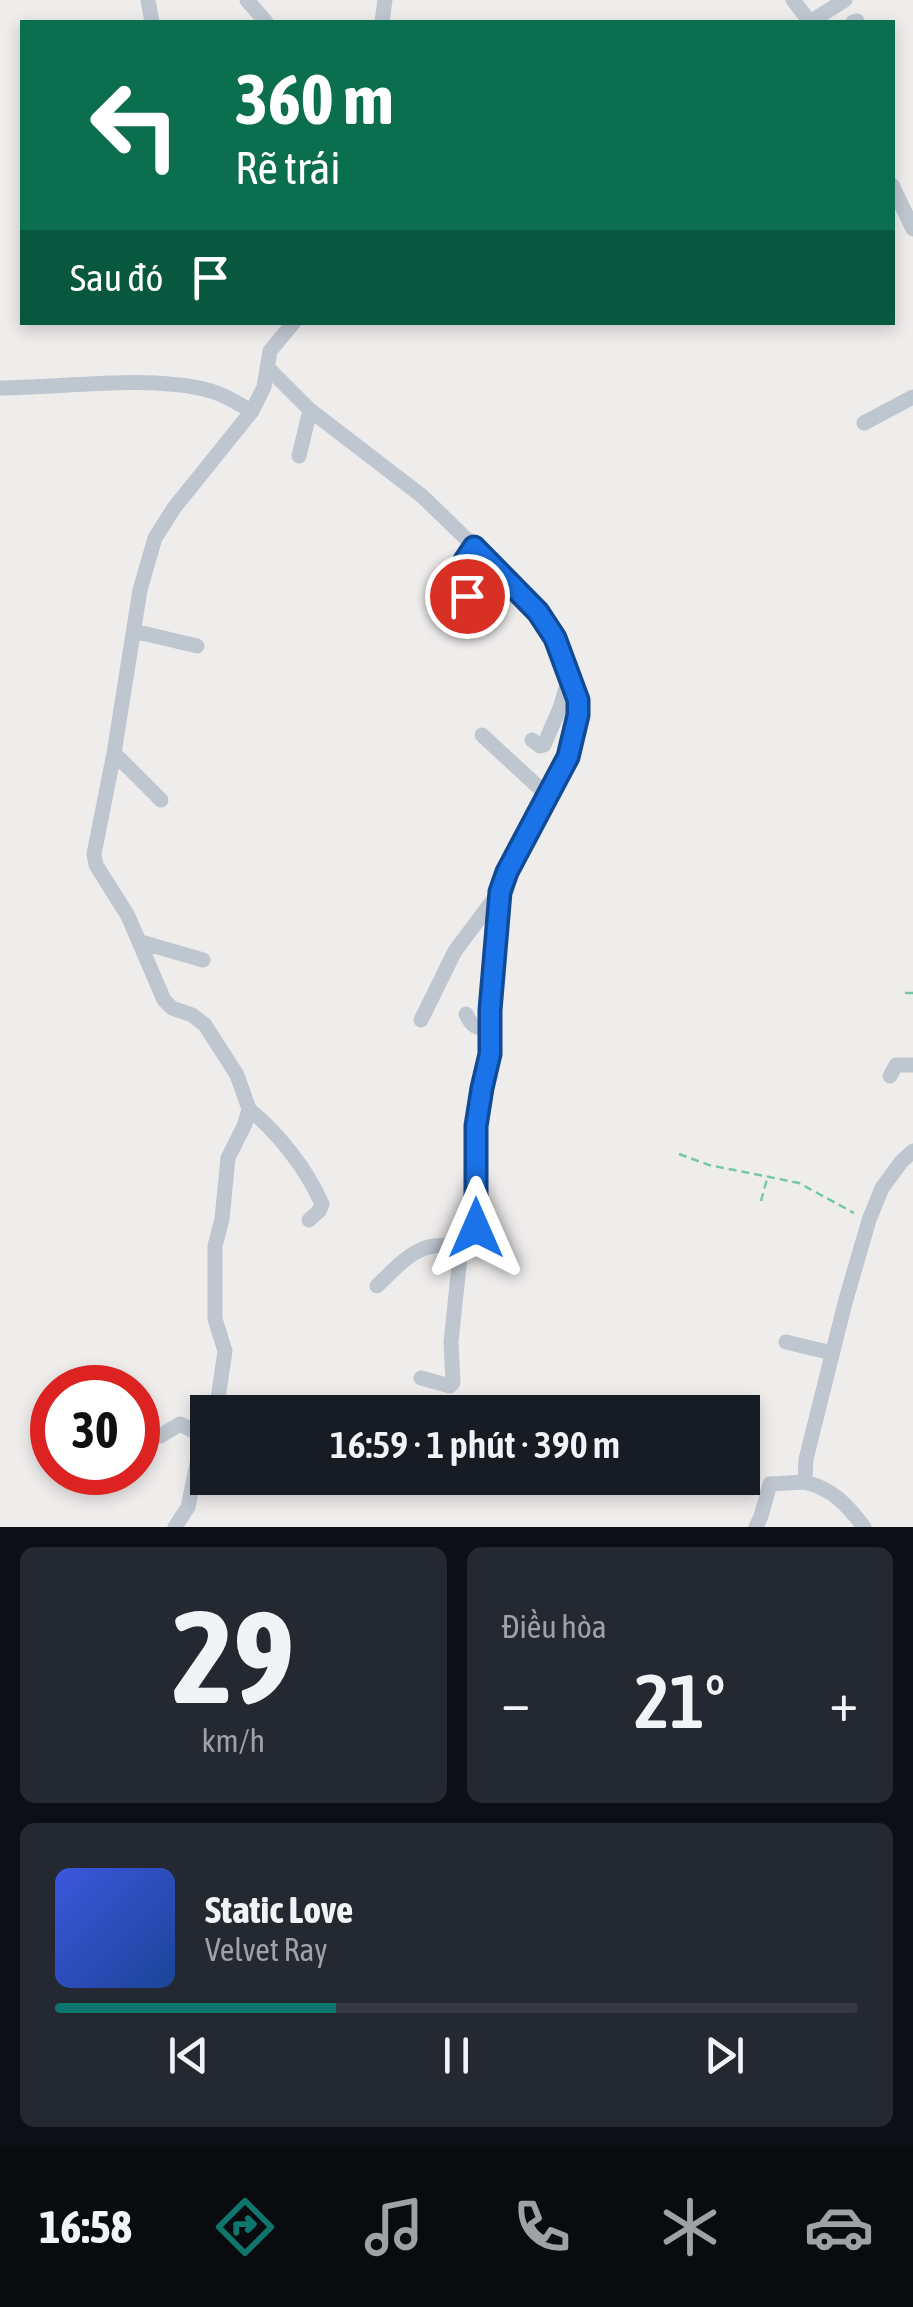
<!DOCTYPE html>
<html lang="vi">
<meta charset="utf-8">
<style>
body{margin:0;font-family:"Asap Condensed",sans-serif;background:#242831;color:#f1f3f6;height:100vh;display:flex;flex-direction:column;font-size:38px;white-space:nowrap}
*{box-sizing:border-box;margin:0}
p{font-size:32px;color:#9ea1a6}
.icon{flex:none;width:55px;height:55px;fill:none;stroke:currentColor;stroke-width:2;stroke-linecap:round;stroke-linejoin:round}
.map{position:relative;height:1527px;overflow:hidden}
.side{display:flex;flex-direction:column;gap:20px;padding:20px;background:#0d0f14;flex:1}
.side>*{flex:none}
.hud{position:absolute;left:20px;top:20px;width:875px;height:305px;border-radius:0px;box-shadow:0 5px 15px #0003;background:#0b6e4f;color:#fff;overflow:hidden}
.speed{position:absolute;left:30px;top:1365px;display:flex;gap:20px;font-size:50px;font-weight:700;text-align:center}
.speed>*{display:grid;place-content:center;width:130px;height:130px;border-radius:50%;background:#171b24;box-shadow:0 5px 15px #0003;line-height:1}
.speed .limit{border:15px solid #d22;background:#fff;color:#111}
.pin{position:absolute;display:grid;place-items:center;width:85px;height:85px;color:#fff;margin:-42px;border:5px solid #fff;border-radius:50%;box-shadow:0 2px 10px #0007}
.me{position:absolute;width:110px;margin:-55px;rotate:0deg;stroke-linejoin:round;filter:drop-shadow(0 0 8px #0008)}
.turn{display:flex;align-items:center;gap:35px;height:210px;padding:0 50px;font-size:45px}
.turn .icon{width:130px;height:130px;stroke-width:2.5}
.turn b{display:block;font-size:70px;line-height:85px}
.then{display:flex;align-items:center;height:95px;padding:0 50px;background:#0003;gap:20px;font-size:38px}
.big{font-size:75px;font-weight:600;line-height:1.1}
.side .widget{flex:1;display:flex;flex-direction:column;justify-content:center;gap:15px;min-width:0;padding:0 35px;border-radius:15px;background:#242831}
.side .dial{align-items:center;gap:0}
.dial b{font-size:130px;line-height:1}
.song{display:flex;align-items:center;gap:30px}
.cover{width:120px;height:120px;border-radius:15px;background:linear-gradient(135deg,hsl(230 70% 55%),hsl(220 70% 35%))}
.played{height:10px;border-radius:5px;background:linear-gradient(90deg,#0f766e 35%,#363941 35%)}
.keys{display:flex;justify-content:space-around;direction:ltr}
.heat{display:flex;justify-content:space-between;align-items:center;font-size:55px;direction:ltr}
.side .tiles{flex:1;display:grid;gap:20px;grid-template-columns:1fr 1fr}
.widget:last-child{grid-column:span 2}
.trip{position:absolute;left:190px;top:1395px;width:570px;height:100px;border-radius:0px;background:#171b24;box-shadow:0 5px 15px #0003;font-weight:600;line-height:100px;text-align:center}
.dock{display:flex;height:160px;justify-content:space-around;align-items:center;background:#090b0e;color:#9ea1a6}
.dock .icon{width:70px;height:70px}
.dock .active{color:#0f766e}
.dock b{font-size:45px;color:#f1f3f6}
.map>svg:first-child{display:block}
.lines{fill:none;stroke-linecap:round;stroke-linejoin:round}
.path{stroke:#74c9a4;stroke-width:2.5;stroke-dasharray:8 5;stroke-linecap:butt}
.minor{stroke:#bec6cf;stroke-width:15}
.route-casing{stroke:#114b97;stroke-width:25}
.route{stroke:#1a73e8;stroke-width:18}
</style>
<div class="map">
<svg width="913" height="1527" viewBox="0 0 913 1527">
<rect width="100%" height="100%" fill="#efedec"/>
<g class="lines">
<path class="path" d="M905,993h8
M679,1154l30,11 90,18 55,30
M761,1201l6,-22
M637,1478l18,4 65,6 33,-2"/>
<path class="minor" d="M148,0l4,22
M247,0l19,22
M793,0l17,22
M382,22l3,-22
M810,22l35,-22
M853,22l4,-1
M892,185l21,44
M268,368l42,42 112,86 91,88 25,28 17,26 23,63v14l-6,30 -65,127 -7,19 -11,129 1,34 -9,34 -4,37 -1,103c-1,12 -12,17 -16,29l-9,85 2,41 -3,3 -29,-8
M0,388c62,0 161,-15 217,5 13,5 23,12 35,18
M864,423l49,-26
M299,456l11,-46
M467,596c-14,-23 -6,-29 7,-49
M134,631l63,15
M482,735l66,61
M532,740l8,6 4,-1 16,-37 9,-30
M114,753l47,47
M141,942l62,18
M466,1014c6,13 10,14 24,16
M421,1020l34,-69 45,-60
M890,1076l6,-11h17
M249,1109c30,25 57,59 73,95l-3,7 -10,9
M377,1286c27,-26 44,-49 86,-38
M786,1342l46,11
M216,1412l9,-61 -10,-32v-73l7,-27 6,-61 17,-34 4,-15 -12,-34 -32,-50 -13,-10 -20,-7 -8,-8 -36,-84 -32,-51 -2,-11 20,-101 26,-163 15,-52 19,-30 78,-97 12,-24 6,-36 24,-29
M160,1436l20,-12 27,14
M175,1527l13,-20 11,-53 9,-18
M756,1527l5,-11 9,-32 35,-2
M864,1527c-17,-22 -31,-38 -59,-45l1,-23 39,-156 24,-83 13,-32 19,-26 12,-11"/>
</g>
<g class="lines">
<defs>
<path id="route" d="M467,596c-14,-23 -6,-29 7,-49l64,65 17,26 23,62v15l-10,42 -61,115 -7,20 -10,118v44l-8,34 -6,38v102"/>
</defs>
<use href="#route" class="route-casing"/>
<use href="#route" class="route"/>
</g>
</svg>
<div class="speed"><div class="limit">30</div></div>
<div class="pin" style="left:467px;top:596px;background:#d93025"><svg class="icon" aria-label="arrive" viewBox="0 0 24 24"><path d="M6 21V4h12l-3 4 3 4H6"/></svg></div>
<svg class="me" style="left:476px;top:1228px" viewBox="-20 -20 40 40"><path d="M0-17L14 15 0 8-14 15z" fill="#1a73e8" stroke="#fff" stroke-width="4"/></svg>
<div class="trip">16:59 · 1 phút · 390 m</div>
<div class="hud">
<div class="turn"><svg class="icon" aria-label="left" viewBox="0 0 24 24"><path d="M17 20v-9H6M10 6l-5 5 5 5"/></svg><div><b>360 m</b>Rẽ trái</div></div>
<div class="then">Sau đó<svg class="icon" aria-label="arrive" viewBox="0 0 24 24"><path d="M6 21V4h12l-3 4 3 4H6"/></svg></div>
</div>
</div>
<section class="side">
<div class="tiles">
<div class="widget dial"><b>29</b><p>km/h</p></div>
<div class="widget"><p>Điều hòa</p>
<div class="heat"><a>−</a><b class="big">21°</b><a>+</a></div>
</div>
<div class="widget">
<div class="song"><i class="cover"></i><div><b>Static Love</b><p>Velvet Ray</p></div></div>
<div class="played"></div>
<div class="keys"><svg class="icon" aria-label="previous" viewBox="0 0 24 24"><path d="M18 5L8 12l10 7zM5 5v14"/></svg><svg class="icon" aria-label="pause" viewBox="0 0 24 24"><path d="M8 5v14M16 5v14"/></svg><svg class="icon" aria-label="next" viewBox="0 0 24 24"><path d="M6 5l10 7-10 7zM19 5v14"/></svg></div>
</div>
</div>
</section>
<nav class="dock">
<b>16:58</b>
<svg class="icon active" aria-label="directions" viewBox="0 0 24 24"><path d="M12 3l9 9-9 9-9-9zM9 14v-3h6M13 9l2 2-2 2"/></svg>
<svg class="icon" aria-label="music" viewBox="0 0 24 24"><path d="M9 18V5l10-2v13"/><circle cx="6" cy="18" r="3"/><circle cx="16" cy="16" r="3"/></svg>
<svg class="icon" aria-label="phone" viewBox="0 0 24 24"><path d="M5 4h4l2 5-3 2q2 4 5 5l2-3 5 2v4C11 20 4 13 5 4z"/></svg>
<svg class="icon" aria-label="climate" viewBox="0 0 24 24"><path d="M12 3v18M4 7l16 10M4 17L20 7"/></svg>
<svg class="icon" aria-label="car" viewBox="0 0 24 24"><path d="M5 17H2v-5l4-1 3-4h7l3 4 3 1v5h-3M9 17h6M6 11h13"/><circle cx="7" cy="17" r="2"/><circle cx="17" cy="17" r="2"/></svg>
</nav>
